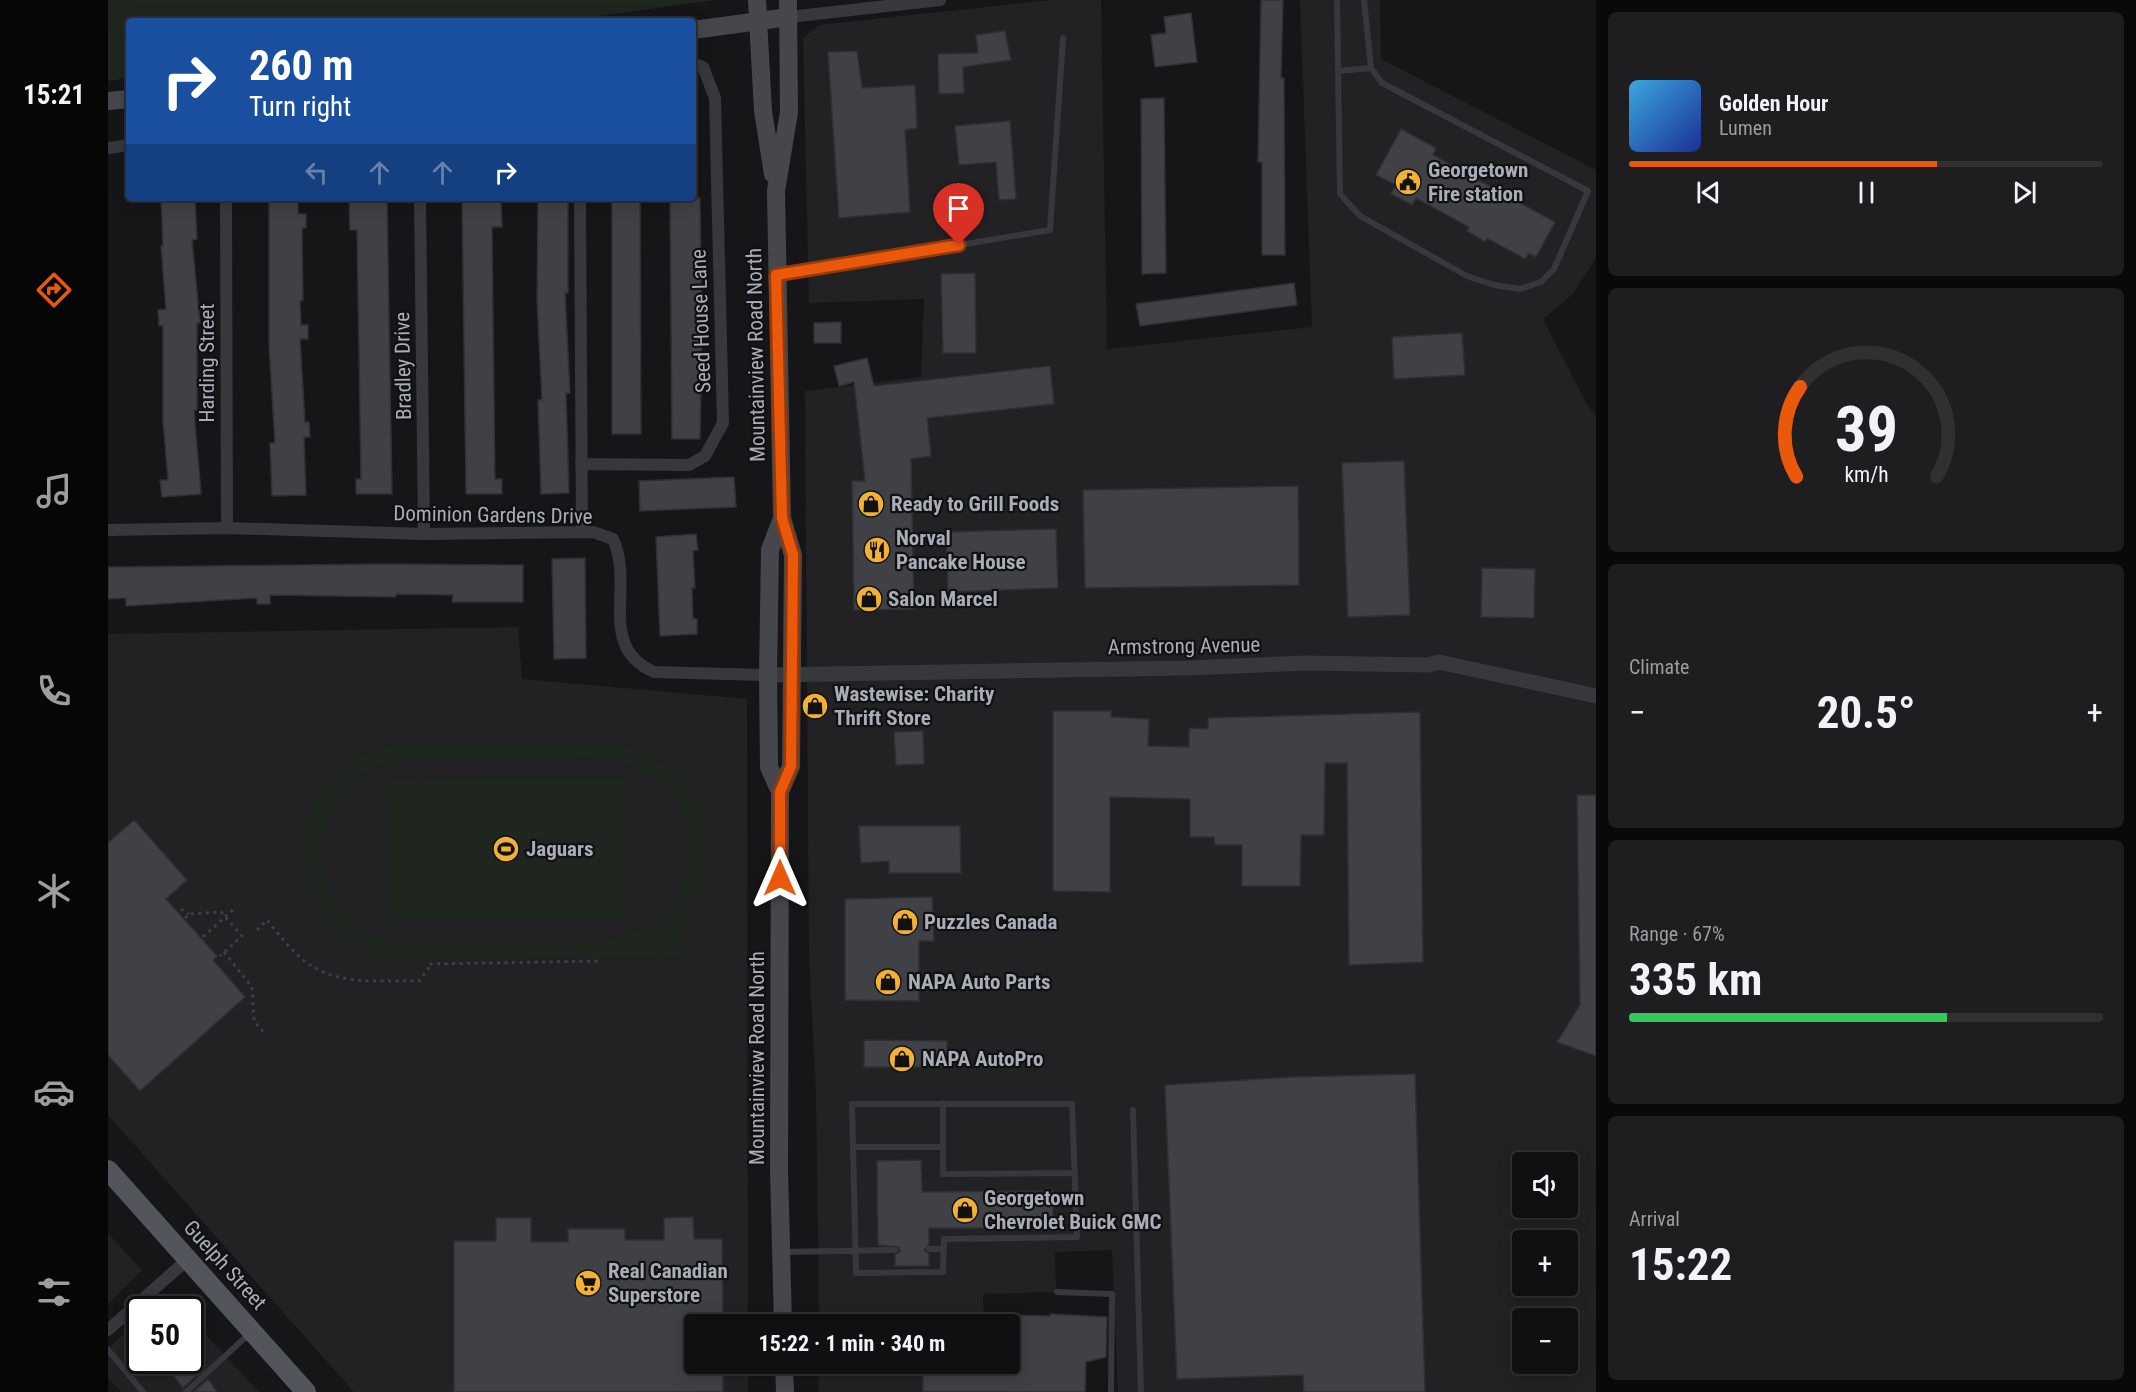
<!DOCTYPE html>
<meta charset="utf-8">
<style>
body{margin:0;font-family:"Roboto Condensed",sans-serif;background:#1e1e20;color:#f1f3f6;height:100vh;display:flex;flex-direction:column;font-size:22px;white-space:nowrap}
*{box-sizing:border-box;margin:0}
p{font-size:20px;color:#9c9d9f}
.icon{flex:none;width:33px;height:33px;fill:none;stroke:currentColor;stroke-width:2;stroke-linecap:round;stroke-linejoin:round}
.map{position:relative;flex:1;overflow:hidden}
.panel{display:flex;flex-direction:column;gap:12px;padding:12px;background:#09090a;width:540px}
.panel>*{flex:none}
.top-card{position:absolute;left:18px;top:18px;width:570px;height:183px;border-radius:6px;box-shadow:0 3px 15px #0003,0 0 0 2px #303032;background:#1a4fa0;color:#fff;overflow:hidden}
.fabs{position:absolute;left:1404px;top:1152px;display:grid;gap:12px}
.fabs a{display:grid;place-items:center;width:66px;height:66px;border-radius:6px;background:#101012;box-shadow:0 3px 15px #0003,0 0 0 2px #303032;font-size:30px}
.speed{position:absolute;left:18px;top:1296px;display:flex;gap:12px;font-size:30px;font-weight:700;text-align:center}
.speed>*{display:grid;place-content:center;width:78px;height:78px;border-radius:50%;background:#101012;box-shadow:0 3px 15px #0003,0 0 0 2px #303032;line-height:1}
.speed .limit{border:3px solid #111;border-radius:9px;background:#fff;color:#111}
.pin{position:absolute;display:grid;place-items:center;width:51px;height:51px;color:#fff;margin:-62px -26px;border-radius:50% 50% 50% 0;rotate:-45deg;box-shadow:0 0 6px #0007}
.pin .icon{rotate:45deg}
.me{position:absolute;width:66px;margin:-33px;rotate:0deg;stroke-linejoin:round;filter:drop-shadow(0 0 4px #0008)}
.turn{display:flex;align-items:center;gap:21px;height:126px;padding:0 24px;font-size:27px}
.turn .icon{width:78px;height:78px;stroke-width:2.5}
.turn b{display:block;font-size:42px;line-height:51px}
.lanes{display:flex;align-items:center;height:57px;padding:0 24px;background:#0003;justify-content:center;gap:30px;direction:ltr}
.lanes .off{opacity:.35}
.big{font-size:45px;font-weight:700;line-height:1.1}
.panel .widget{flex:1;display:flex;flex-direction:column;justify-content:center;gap:9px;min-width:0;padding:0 21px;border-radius:9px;background:#1e1e20}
.panel .dial{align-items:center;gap:0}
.dial svg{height:156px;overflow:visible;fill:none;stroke:#303032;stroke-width:7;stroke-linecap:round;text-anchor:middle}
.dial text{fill:#f1f3f6;stroke:none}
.song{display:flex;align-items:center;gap:18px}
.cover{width:72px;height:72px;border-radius:9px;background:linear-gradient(135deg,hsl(200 70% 55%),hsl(230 70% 35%))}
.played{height:6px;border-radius:3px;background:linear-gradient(90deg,#ea580c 65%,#303032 65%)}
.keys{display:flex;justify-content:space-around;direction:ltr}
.heat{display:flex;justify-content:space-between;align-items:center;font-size:33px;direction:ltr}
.charge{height:9px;border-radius:4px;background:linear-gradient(90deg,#34c759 67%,#303032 0)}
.trip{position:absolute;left:576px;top:1314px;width:336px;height:60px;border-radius:6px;background:#101012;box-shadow:0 3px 15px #0003,0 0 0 2px #303032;font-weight:700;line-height:60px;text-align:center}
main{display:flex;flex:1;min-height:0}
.dock{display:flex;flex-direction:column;width:108px;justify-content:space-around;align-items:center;background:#060607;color:#9c9d9f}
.dock .icon{width:42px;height:42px}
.dock .current{color:#ea580c}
.dock b{font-size:27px;color:#f1f3f6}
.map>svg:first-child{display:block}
.built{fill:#222225;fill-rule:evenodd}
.green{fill:#1e261f;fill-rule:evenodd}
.building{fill:#404145;stroke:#303034;stroke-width:1.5}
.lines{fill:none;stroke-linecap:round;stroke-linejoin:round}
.path{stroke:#3d3f44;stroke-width:3;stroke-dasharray:3 4.5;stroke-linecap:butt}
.service{stroke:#37383d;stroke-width:6}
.minor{stroke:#37383d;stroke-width:12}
.tertiary{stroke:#37383d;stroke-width:15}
.secondary{stroke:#45474d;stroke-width:18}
.primary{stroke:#53555c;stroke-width:20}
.route-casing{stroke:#983908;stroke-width:15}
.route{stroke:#ea580c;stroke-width:10}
.labels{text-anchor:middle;stroke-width:4.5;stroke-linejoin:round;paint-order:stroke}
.poi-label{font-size:21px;font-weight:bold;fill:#a8adb8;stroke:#111113;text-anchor:start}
.street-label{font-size:21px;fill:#a8adb8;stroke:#111113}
</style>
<main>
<nav class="dock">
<b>15:21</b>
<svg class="icon current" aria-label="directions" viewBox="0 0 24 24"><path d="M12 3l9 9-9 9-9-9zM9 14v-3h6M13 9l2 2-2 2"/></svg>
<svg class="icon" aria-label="music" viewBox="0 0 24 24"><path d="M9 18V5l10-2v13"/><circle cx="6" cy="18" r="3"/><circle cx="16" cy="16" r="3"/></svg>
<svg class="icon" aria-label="phone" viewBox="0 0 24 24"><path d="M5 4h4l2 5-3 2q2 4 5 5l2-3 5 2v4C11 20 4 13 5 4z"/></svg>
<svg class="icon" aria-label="climate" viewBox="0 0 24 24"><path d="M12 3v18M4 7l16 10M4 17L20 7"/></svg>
<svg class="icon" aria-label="car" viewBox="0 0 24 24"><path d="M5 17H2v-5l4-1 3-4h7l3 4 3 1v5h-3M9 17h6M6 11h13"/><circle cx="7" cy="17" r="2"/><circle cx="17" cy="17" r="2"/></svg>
<svg class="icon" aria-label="filters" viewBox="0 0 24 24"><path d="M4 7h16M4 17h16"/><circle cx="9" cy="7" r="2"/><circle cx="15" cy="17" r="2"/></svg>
</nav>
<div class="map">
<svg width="1488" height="1392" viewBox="0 0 1488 1392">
<rect width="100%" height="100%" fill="#161618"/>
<path class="built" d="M943,0h50l6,349 205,-22 -12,-327h80l1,59 215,111v88l-23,36 -30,25 43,84 10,13v976h-478l-6,-142 -57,2 1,40 -73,2 1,30h-165l-3,-230 -7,-138 -4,-565 116,-14 3,-78 -115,4 -6,-265 16,-13zM1414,1162h46v46h-46zM1414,1240h46v46h-46zM1414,1318h46v46h-46z
M410,627l4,52 225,20 1,625h-54v40h54v28h-394l-246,-277v-481z
M0,1233l34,37 -34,34z
M83,1319l68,73h-137l-14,-14v-30l31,-27 1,39h50z
M712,1364h165l-2,28h-165z"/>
<path class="green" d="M0,0h607l-152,21h-434v57l-21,3z
M508,742c64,17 107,69 88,137 -4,15 -12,24 -18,37 -5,10 -2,30 -2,41l-318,4 1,-10c-18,-10 -37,-23 -48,-41 -30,-47 -16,-116 29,-148 17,-12 35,-16 56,-19zM486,759c117,7 131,150 18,180l-196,4c-15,-2 -31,-3 -44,-10 -68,-34 -64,-135 4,-165 26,-11 58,-7 86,-7 44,-1 88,-1 132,-2z
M518,777l1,143 -240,1 -1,-142z"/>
<path class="building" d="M1153,0h22l-2,78h3l1,177h-23v-93h-4z
M1083,13l6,49 -42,5 -4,-32 15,-2 -2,-16z
M897,31l6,29 -48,7 1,26 -25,1 -1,-40 40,-1 -2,-18z
M749,51l5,37 53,-3 2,43 -12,2 5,82 -71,6 -11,-166z
M1056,98l2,175 -24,1 -1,-175z
M902,121l6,78 -17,1 -3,-38 -37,3 -4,-39z
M1293,129l35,19 -3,7 122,67 -19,35 -7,-4 -4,6 -38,-21 -2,4 -18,-11 2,-4 -53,-29 -4,7 -21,-11 5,-9 -20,-10z
M53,198h34l2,41 -5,1 8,83h-3v87h-3l7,84 -39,3 -2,-17h8l-5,-59v-95h-4l-1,-16 8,-1 -5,-63h2z
M161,198h29v16h8v14h-4l1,72 -3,1 1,24h7v14h-8l5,83h4l1,15h-6l2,58 -34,1 -2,-53h5l-6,-98z
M241,198h38l5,296h-36v-15h5l-4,-249h-7z
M354,198h39l1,29h-10l3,252h7v15h-36z
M430,198h30v95h-3l5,100h-4l3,100 -28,1 -3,-94h4l-5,-100z
M504,198h28l1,236h-29z
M562,198h30l2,141 -2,100h-28z
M867,273l1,80h-33l-2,-79z
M1186,283l3,22 -157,21 -4,-22z
M733,322v21h-27v-20z
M1354,333l3,42 -71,4 -2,-42z
M759,358l7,28 176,-20 4,38 -127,14 4,38 -20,3 3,150 -60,1 -2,-129h13l-11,-99 -15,4 -5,-20z
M1296,461l6,154 -62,2 -6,-154z
M626,477l2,30 -96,4 -1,-30z
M1190,486l1,99 -214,3 -2,-98z
M948,529l2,59 -110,4 -2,-60z
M588,534l2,16 -5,1 2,37h-3l1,31h4v15l-37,2 -4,-99z
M477,558l1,100 -32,1 -2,-100z
M279,564l136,1v37h-71l1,-7 -57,-1v3l-126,-2v9h-13v-6l-131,8v-8l-18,1v-32z
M1374,568l53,1 -1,49 -53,-1z
M945,711h58v6l38,2 -1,27 41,1v-19l19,1v-11l212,-6 3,250 -74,3 -2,-202h-22l-1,72h-23l-1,51h-58v-41h-27l-1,-8h-24v-38l-80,-2v95l-57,-1z
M815,731l1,33 -28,1 -2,-33z
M1469,795h19v261l-39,-14 23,-37z
M26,820l53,60 -21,19 51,57 -4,4 32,37 -105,94 -32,-36v-212z
M751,826h101l1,47h-72v-12l-28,2z
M824,897l2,44h-15v60l-74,-1v-101z
M756,1040l83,1v26h-83z
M1307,1074l10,318h-121l-1,-17 -126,4 -12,-294 129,-8z
M813,1160l1,32 131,-1v37h-124v16l-5,6 5,4v12h-34v-11l5,-3 -1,-5 -21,-2 -1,-84z
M585,1217l1,22h28l1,85h-29v40h29v28h-269v-151h42v-23h35v24h37v-13h57v11h39v-22z
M942,1314l57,3 -1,40 -20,5 -1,30h-162v-23l70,1v-6h17v-49l40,1z
M44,1360h42l7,11 -18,17 -13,-17 -7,5z
M100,1379l9,13h-23z"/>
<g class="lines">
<path class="path" d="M73,909l8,5
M77,918l4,-4 32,-2 21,24 -22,20
M149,930l10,-10c11,13 22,28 35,39 34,28 75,21 117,22l9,-12v-5l174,-3
M95,937l33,-30
M116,952l28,35 2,34 11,13"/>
<path class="service" d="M1229,0l3,194 20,22 107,60 27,9 26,4 21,-7 13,-13 34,-78 -206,-108 -11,-15 -7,-68
M1230,71l33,-3
M671,275l271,-45 13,-192
M835,1103v71l132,-1
M744,1104h220l5,133 -133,2 -1,33 -87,1z
M1025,1110l8,282
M745,1147h89
M821,1249h15
M674,1252l113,-2
M949,1292l55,2 -1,98
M0,1350l35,42
M78,1392l63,-58"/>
<path class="minor" d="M681,17l151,-17
M0,148l21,-3
M118,198l1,330
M312,198l4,336
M472,198l2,334
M473,464l108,1 16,-9 18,-33 -8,-325 -12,-31 -10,-4
M0,530l119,-2 197,6 169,-2 20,7c22,48 -17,107 41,133l114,3
M0,1330l80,-71"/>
<path class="tertiary" d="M660,675l419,-7 118,-5 123,2 11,-3 157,34"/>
<path class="secondary" d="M649,0l6,111 10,63
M585,30l96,-13
M0,101l21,-2
M672,792l-11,-25 -1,-92 2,-125 12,-32
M675,1324l-4,-154 1,-378 11,-26 2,-211 -11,-37 -6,-327 13,-79 -1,-112
M676,1364l1,28"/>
<path class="primary" d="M0,1170l198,222"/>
</g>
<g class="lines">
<defs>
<path id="route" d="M672,878v-86l11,-26 2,-211 -11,-37 -6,-243 183,-30"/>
</defs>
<use href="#route" class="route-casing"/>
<use href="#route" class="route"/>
</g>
<defs>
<symbol id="civic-disc" viewBox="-11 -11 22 22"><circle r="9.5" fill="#f2b134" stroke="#111113"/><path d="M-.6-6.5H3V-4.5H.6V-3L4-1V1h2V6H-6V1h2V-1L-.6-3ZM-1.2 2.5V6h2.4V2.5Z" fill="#111"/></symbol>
<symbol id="shop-disc" viewBox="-11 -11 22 22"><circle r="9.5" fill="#f2b134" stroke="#111113"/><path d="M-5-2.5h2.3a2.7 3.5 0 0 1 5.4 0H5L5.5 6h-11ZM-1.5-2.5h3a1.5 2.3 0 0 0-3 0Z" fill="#111"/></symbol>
<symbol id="restaurant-disc" viewBox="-11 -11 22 22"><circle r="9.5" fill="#f2b134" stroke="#111113"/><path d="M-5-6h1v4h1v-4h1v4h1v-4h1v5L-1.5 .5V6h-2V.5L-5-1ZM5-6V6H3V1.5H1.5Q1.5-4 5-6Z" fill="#111"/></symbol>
<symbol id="stadium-disc" viewBox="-11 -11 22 22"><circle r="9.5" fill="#f2b134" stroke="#111113"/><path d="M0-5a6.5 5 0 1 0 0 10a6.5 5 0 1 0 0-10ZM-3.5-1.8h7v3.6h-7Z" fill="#111"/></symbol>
<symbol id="supermarket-disc" viewBox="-11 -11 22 22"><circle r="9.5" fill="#f2b134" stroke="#111113"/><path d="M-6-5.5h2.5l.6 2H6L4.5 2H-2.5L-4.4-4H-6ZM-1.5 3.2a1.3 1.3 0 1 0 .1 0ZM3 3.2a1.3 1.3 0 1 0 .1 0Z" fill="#111"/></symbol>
</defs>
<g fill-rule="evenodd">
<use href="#civic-disc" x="1285" y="167" width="30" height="30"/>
<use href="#shop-disc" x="748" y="489" width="30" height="30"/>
<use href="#restaurant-disc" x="754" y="535" width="30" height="30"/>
<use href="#shop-disc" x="746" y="584" width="30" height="30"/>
<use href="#shop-disc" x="692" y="691" width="30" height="30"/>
<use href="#stadium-disc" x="383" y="834" width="30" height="30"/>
<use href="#shop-disc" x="782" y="907" width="30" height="30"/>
<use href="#shop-disc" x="765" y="967" width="30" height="30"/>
<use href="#shop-disc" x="779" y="1044" width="30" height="30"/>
<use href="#shop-disc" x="842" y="1195" width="30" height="30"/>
<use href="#supermarket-disc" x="465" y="1268" width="30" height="30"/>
</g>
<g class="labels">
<g class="poi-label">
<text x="1320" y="177">Georgetown<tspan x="1320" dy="24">Fire station</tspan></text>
<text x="783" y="511">Ready to Grill Foods</text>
<text x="788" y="545">Norval<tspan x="788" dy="24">Pancake House</tspan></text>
<text x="780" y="606">Salon Marcel</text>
<text x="726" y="701">Wastewise: Charity<tspan x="726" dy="24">Thrift Store</tspan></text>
<text x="418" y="856">Jaguars</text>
<text x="816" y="929">Puzzles Canada</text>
<text x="800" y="989">NAPA Auto Parts</text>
<text x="814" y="1066">NAPA AutoPro</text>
<text x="876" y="1205">Georgetown<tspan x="876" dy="24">Chevrolet Buick GMC</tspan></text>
<text x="500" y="1278">Real Canadian<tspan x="500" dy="24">Superstore</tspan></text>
</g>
<g class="street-label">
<text transform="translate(593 321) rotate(-92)" y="7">Seed House Lane</text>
<text transform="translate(648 355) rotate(-91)" y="7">Mountainview Road North</text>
<text transform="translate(99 363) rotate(-90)" y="7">Harding Street</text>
<text transform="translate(295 366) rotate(-91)" y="7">Bradley Drive</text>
<text transform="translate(385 515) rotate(1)" y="7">Dominion Gardens Drive</text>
<text transform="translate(1076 646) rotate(-1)" y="7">Armstrong Avenue</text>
<text transform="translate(649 1058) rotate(-90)" y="7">Mountainview Road North</text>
<text transform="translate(117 1265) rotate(48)" y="7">Guelph Street</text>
</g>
</g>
</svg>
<div class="fabs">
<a><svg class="icon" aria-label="sound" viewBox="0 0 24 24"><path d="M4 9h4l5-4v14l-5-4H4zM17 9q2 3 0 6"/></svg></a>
<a>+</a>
<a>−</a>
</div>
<div class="speed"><div class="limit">50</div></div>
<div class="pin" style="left:851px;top:245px;background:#d93025"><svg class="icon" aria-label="arrive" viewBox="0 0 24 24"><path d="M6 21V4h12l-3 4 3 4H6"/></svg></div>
<svg class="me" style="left:672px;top:878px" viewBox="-20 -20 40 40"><path d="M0-17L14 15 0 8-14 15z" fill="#ea580c" stroke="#fff" stroke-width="4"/></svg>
<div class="trip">15:22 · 1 min · 340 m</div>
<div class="top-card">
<div class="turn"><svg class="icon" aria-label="right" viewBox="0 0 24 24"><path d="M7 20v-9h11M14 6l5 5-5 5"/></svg><div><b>260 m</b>Turn right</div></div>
<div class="lanes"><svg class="icon off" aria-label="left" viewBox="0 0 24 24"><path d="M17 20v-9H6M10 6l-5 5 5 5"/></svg><svg class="icon off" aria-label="ahead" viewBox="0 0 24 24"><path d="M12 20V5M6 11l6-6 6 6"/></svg><svg class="icon off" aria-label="ahead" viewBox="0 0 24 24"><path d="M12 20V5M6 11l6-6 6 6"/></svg><svg class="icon" aria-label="right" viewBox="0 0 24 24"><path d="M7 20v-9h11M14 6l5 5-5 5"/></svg></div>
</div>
</div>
<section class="panel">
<div class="widget">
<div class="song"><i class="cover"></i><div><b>Golden Hour</b><p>Lumen</p></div></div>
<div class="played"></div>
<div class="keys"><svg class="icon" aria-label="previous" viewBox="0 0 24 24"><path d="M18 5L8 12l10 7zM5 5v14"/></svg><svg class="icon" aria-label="pause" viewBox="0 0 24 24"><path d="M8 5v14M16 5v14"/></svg><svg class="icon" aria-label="next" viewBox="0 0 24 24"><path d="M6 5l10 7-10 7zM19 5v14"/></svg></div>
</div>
<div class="widget dial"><svg viewBox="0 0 100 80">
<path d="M14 69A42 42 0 1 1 86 69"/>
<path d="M14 69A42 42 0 0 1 16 23" stroke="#ea580c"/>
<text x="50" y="56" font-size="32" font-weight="700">39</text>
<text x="50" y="72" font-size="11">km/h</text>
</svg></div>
<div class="widget"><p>Climate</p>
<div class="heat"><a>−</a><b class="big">20.5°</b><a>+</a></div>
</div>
<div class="widget"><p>Range · 67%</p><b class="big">335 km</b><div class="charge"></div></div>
<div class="widget"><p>Arrival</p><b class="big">15:22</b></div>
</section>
</main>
